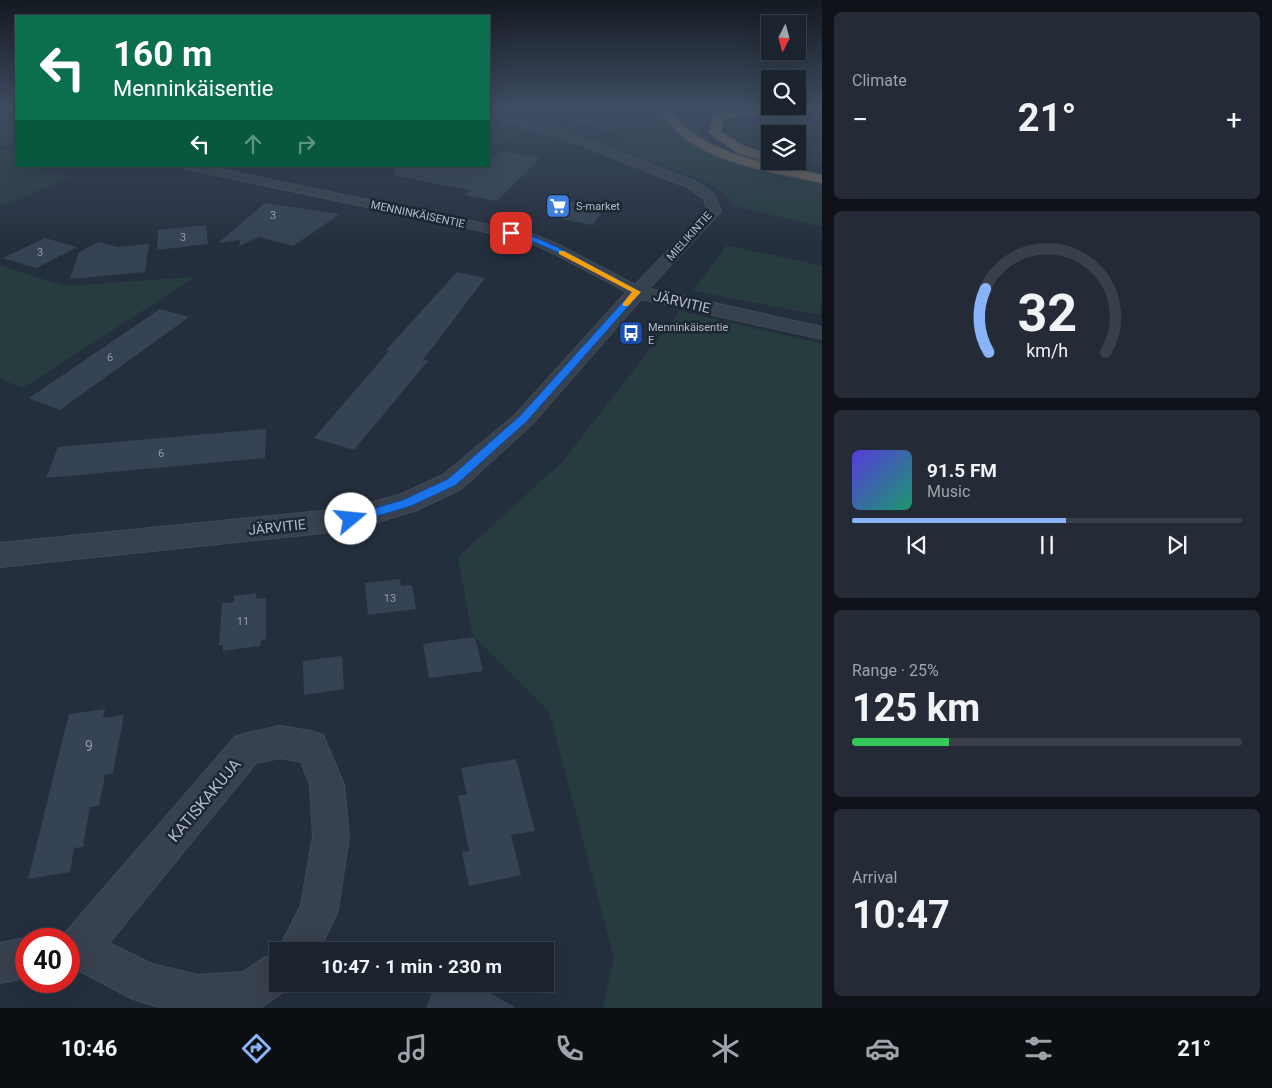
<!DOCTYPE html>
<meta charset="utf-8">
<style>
body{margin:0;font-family:Roboto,sans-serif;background:#242b36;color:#f1f3f6;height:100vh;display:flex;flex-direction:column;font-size:19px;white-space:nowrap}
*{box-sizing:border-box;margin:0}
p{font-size:16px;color:#a0a4aa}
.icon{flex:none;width:28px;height:28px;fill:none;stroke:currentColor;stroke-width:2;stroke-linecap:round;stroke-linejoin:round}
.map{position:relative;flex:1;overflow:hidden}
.panel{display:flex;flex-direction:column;gap:12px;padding:12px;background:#0f1319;width:450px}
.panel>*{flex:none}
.guide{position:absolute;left:15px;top:15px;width:475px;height:152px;border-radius:0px;box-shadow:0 5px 20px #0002,0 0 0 1px #39404a;background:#0b6e4f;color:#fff;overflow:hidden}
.needle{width:32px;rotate:186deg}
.controls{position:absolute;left:761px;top:15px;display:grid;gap:10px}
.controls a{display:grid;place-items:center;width:45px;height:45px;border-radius:0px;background:#1b232e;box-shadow:0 5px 20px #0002,0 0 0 1px #39404a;font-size:25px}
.speed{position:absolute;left:15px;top:928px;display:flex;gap:10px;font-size:25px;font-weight:700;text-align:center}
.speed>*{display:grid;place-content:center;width:65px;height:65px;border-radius:50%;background:#1b232e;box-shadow:0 5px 20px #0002,0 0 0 1px #39404a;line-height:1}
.speed .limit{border:8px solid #d22;background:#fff;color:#111}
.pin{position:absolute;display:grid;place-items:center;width:42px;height:42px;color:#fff;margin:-21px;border-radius:10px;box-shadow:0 2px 8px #0006}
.me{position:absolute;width:55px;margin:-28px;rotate:73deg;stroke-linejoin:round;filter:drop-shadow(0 0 4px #0008)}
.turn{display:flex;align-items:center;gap:18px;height:105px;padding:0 15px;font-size:22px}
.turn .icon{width:65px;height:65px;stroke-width:2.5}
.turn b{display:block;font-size:35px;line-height:42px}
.lanes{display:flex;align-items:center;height:48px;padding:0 15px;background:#0003;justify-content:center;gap:25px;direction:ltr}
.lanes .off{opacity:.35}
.big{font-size:38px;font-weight:700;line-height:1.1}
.panel .tile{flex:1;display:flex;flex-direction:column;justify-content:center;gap:8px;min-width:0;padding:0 18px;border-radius:8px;background:#242b36}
.panel .dial{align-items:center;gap:0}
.dial svg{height:130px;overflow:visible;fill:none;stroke:#39404a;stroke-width:7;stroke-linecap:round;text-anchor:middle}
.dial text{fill:#f1f3f6;stroke:none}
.song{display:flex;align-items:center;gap:15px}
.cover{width:60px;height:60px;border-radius:8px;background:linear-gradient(135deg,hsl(250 70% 55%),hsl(160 70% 35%))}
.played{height:5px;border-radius:2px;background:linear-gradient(90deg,#8ab4f8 55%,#39404a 55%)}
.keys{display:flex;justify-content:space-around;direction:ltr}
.heat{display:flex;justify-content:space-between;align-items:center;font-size:28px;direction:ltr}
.charge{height:8px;border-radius:4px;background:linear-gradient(90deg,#34c759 25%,#39404a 0)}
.trip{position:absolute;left:269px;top:942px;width:285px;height:50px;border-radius:0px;background:#1b232e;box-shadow:0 5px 20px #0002,0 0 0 1px #39404a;font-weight:700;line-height:50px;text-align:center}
.menu{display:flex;height:80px;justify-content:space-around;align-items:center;background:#0b0e12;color:#a0a4aa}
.menu .icon{width:35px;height:35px}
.menu .current{color:#8ab4f8}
.menu b{font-size:22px;color:#f1f3f6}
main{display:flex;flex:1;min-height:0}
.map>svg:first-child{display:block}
.green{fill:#263c3f}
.building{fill:#364354}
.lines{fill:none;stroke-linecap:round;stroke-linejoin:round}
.minor-casing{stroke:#414a57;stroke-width:2}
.tertiary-casing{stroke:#414a57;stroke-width:2}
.motorway-casing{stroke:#434c59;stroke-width:2}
.minor{fill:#38414e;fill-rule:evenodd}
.tertiary{fill:#38414e;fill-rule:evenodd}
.motorway{fill:#746855;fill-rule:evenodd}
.route{fill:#1a73e8;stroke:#114b97}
.slow{fill:#f59e0b}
.labels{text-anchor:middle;stroke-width:5;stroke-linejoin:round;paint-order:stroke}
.far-poi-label{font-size:11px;fill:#b4bcc9;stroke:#1d2633;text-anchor:start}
.far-street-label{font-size:11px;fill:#b4bcc9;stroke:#1d2633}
.number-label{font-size:11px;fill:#929caa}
.street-label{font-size:14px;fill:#b4bcc9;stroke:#1d2633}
.near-number-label{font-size:14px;fill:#929caa}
.near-street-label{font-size:16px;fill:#b4bcc9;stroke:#1d2633}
</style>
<main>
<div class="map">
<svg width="822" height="1008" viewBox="0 0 822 1008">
<rect width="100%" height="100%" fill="#242f3e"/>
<path class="green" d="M0,106h16v38l-16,3z
M544,106h114l18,24 23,15 123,36v46l-89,-21 -6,-10 -18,-13 -114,-42 5,-1 10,3 15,-6 -58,-18 -15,5 36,13 -3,1 -54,-16z
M670,106h100c-17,0 -62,2 -69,20 -2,3 -1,8 -1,12 -15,-8 -22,-18 -30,-32z
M768,114l54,1v49l-24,-6v-24h-28v18l-30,-11 -11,-10v-7l12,-6z
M489,120l34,11 -22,16 -12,-2z
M16,147v19h29l-8,4 34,7 -71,30v-56z
M727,245l95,21v34l-2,15 -127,-24z
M0,265l64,21 131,-9 -172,111 -23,-9z
M680,311l142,33v664h-219l11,-50 -65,-247 -77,-77 -14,-77 104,-95z"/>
<path class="building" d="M500,151l40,7 -43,43 -32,-6 5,-5 -75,-14v-10h94v-5z
M559,199l46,9 -12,17 -48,-9z
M265,203l75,11 -47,32 -34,-9 -20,9 1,-6 -22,3z
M206,225l2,19 -51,6 1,-20z
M45,238l32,9 -41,21 -33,-10z
M99,242l18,5 32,-3 -4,28 -75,7 9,-27z
M457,272l28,6 -62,82 5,1 -74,89 -40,-12 75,-87 -3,-1z
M160,309l29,8 -129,93 -31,-12z
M266,429l-1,29 -219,20 12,-31z
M400,579l1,7 11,-1 4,24 -48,6 -3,-32z
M256,593v6l10,-1v41l-5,1 -1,6 -37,5v-6h-4l3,-42 12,-1v-6z
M475,637l8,34 -54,7 -6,-34z
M342,656l2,33 -40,6 -1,-34z
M105,709l-2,9 21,-3 -11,58 -8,2 -6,31 -9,1 -7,40 -9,1 -4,24 -42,7 41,-165z
M516,759l19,72 -24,4 10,40 -52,11 -7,-34 7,-1 -11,-56h9l-6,-27z
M435,984h40l41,24h-90z"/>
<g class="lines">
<defs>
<path id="minor" d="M489,111l98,29 108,41 19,13 7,17 -78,84 -6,2 -88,-46 -25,-11 -337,-71 -6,-3h24l328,68 26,11 76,40 72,-75 -3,-11 -17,-12 -108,-43 -90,-27z
M280,726l31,5 12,4 21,50 5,51 -11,74 -19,41h-41l23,-46 12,-69 -3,-51 -9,-23 -21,-4 -24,5 -147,180 43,21 46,11 45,-3 21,-14 14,-6v32h15l-1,2 -32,22h-98l-29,-9 -57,-30 -7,2v-32h-15l1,-2 11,-5 169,-195 12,-4z
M26,938l2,1h-2v39l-26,5v-40z"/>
<path id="tertiary" d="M637,286l185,41v12l-181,-40 -109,125 -71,65 -44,21 -66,20 -351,37v-24l351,-35 48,-13 44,-20 73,-61 114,-126z"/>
<path id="motorway" d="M658,106h10c6,7 11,15 17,21 37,31 92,38 137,48v8c-44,-10 -113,-19 -146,-53 -7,-7 -13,-16 -18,-24z
M810,106l12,1v6c-33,-2 -66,-2 -99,7l-2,12 23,14 26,8v7h3h-8l-29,-9 -27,-19 5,-17c33,-10 63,-10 96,-10z"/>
</defs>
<use href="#minor" class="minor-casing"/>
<use href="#tertiary" class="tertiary-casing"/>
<use href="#motorway" class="motorway-casing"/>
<use href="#minor" class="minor"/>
<use href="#tertiary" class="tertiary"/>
<use href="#motorway" class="motorway"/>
</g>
<linearGradient id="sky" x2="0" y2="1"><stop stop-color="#141a22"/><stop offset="0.43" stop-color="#3f4d63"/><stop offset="1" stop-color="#3f4d63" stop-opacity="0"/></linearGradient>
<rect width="822" height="247" fill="url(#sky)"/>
<path class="route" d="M511,231l19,4 27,12 84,45 -114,129 -71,64 -45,21 -60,18 -4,-1 -1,-4 1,-3 56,-16 45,-21 72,-63 112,-124c-39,-21 -79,-47 -123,-57v-3z"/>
<path class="slow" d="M559,251h5l77,41 -13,14h-5v-3l9,-11 -73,-38z"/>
<defs>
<symbol id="supermarket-square" viewBox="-11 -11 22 22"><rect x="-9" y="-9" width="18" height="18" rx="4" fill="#3f7fe0" stroke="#1d2633"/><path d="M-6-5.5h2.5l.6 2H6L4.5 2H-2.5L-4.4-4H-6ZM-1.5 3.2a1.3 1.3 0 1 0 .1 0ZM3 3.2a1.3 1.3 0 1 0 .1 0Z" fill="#fff"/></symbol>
<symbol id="bus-square" viewBox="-11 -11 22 22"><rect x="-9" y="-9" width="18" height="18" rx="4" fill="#1a4fb4" stroke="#1d2633"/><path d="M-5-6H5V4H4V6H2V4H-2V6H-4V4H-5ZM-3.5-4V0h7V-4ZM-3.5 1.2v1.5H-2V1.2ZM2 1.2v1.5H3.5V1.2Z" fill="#fff"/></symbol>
</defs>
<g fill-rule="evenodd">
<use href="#supermarket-square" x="544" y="192" width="28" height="28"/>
<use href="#bus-square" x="617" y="319" width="28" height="28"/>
</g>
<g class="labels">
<g class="far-poi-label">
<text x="576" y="210">S-market</text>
<text x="648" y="331">Menninkäisentie<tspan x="648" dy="13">E</tspan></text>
</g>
<g class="far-street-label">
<text transform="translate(418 214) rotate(12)" y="4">MENNINKÄISENTIE</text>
<text transform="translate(689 236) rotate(-48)" y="4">MIELIKINTIE</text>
</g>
<g class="number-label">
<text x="273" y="219">3</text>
<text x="183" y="241">3</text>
<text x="40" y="256">3</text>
<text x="110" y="361">6</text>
<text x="161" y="457">6</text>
<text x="390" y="602">13</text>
<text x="243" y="625">11</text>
</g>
<g class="street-label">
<text transform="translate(682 302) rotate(13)" y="5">JÄRVITIE</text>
<text transform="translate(277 527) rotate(-6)" y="5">JÄRVITIE</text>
</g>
<g class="near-number-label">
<text x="89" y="751">9</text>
</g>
<g class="near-street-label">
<text transform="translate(204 800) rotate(-50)" y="6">KATISKAKUJA</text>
</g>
</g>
</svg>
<div class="controls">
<a><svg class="needle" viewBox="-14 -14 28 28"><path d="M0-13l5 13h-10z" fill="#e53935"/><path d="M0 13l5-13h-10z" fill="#a0a4aa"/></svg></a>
<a><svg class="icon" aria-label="search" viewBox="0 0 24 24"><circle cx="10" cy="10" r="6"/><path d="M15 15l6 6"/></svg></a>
<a><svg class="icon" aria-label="layers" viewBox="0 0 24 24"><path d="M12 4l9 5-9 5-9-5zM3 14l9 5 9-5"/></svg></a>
</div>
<div class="speed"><div class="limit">40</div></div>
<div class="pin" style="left:511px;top:233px;background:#d93025"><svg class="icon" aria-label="arrive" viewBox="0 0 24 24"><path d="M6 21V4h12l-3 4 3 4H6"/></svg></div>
<svg class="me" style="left:351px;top:519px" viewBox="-20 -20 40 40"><circle r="19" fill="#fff"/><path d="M0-13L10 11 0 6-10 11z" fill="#1a73e8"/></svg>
<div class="trip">10:47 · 1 min · 230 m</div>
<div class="guide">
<div class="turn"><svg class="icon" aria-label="left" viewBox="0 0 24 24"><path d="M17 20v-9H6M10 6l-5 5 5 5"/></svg><div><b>160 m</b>Menninkäisentie</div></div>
<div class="lanes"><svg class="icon" aria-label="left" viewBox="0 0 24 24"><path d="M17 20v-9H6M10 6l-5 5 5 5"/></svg><svg class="icon off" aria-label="ahead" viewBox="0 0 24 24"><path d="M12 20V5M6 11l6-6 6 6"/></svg><svg class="icon off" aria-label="right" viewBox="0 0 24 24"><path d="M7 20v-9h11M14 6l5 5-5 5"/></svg></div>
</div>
</div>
<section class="panel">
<div class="tile"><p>Climate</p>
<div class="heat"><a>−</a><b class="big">21°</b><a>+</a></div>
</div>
<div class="tile dial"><svg viewBox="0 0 100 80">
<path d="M14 69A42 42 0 1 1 86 69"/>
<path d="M14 69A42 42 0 0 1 12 30" stroke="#8ab4f8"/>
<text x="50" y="56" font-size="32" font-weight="700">32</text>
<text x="50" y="72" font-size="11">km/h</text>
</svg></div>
<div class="tile">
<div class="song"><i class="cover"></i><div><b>91.5 FM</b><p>Music</p></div></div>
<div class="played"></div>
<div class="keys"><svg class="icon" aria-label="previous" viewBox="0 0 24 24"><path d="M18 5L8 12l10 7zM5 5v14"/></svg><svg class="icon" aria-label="pause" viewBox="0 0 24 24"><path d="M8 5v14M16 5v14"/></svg><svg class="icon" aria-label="next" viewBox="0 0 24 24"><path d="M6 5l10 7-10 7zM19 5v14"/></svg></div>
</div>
<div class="tile"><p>Range · 25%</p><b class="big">125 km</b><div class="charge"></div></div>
<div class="tile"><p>Arrival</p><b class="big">10:47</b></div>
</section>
</main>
<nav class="menu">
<b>10:46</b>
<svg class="icon current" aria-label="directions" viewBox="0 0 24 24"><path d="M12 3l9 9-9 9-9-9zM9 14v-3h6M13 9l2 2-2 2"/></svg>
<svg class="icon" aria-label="music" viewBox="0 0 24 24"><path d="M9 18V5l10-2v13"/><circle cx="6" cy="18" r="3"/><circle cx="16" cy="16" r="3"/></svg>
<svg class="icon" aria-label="phone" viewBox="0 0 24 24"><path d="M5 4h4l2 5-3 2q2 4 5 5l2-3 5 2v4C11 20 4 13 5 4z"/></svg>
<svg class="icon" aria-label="climate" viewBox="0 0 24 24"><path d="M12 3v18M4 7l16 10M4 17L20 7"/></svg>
<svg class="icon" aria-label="car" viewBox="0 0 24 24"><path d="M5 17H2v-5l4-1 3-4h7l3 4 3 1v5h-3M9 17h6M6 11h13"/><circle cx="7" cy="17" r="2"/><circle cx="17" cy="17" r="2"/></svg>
<svg class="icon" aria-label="filters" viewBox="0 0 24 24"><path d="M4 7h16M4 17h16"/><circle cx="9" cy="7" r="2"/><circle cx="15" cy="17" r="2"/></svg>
<b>21°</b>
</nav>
